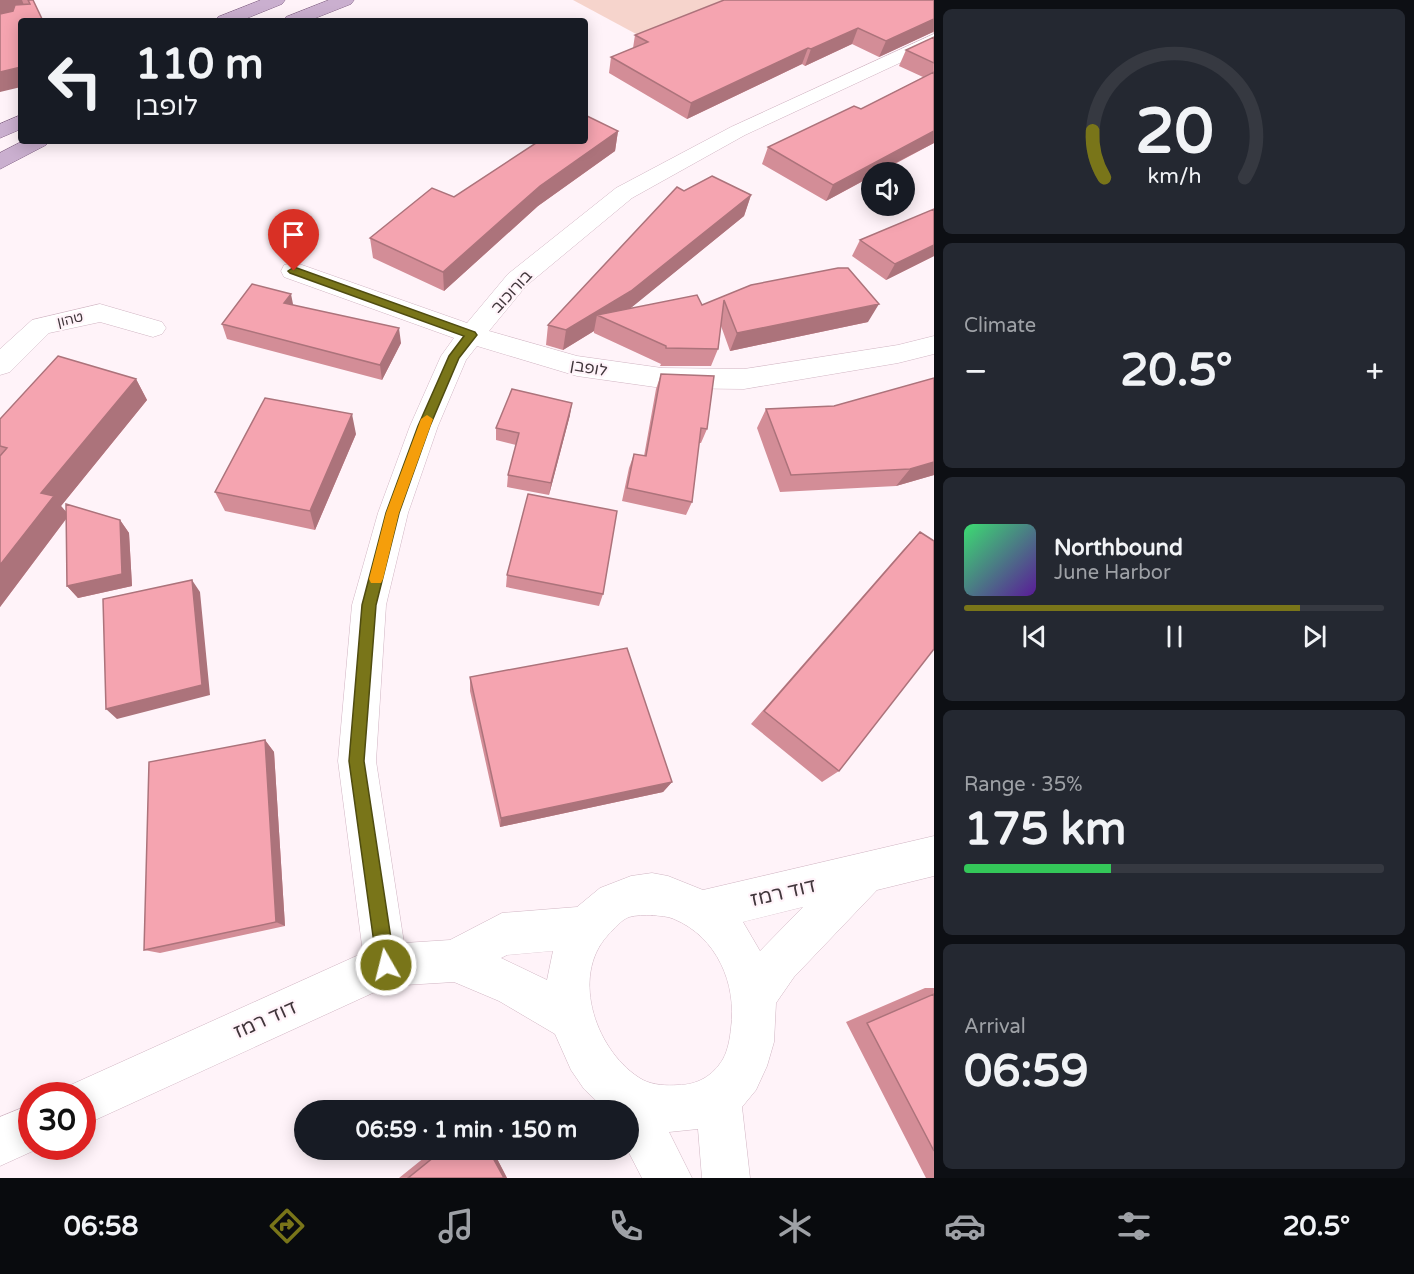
<!DOCTYPE html>
<meta charset="utf-8">
<style>
body{margin:0;font-family:"Varela Round","Noto Sans Hebrew",sans-serif;background:#242831;color:#f1f3f6;height:100vh;display:flex;flex-direction:column;font-size:22px;white-space:nowrap}
*{box-sizing:border-box;margin:0}
p{font-size:20px;color:#9ea1a6}
.icon{flex:none;width:33px;height:33px;fill:none;stroke:currentColor;stroke-width:2;stroke-linecap:round;stroke-linejoin:round}
.map{position:relative;flex:1;overflow:hidden}
.drawer{display:flex;flex-direction:column;gap:9px;padding:9px;background:#0d0f14;width:480px}
.drawer>*{flex:none}
.banner{position:absolute;left:18px;top:18px;width:570px;height:126px;border-radius:6px;box-shadow:0 3px 15px #0003;background:#171b24;color:#f1f3f6;overflow:hidden}
.tools{position:absolute;left:861px;top:162px;display:grid;gap:12px}
.tools a{display:grid;place-items:center;width:54px;height:54px;border-radius:50%;background:#171b24;box-shadow:0 3px 15px #0003;font-size:30px}
.speed{position:absolute;left:18px;top:1082px;display:flex;gap:12px;font-size:30px;font-weight:700;text-align:center}
.speed>*{display:grid;place-content:center;width:78px;height:78px;border-radius:50%;background:#171b24;box-shadow:0 3px 15px #0003;line-height:1}
.speed .limit{border:9px solid #d22;background:#fff;color:#111}
.pin{position:absolute;display:grid;place-items:center;width:51px;height:51px;color:#fff;margin:-62px -26px;border-radius:50% 50% 50% 0;rotate:-45deg;box-shadow:0 0 6px #0007}
.pin .icon{rotate:45deg}
.me{position:absolute;width:66px;margin:-33px;rotate:352deg;stroke-linejoin:round;filter:drop-shadow(0 0 4px #0008)}
.turn{display:flex;align-items:center;gap:21px;height:126px;padding:0 18px;font-size:27px}
.turn .icon{width:78px;height:78px;stroke-width:2.5}
.turn b{display:block;font-size:42px;line-height:51px}
.big{font-size:45px;font-weight:700;line-height:1.1}
.drawer .card{flex:1;display:flex;flex-direction:column;justify-content:center;gap:9px;min-width:0;padding:0 21px;border-radius:9px;background:#242831}
.drawer .dial{align-items:center;gap:0}
.dial svg{height:156px;overflow:visible;fill:none;stroke:#363941;stroke-width:7;stroke-linecap:round;text-anchor:middle}
.dial text{fill:#f1f3f6;stroke:none}
.song{display:flex;align-items:center;gap:18px}
.cover{width:72px;height:72px;border-radius:9px;background:linear-gradient(135deg,hsl(140 70% 55%),hsl(270 70% 35%))}
.played{height:6px;border-radius:3px;background:linear-gradient(90deg,#797519 80%,#363941 80%)}
.keys{display:flex;justify-content:space-around;direction:ltr}
.heat{display:flex;justify-content:space-between;align-items:center;font-size:33px;direction:ltr}
.charge{height:9px;border-radius:4px;background:linear-gradient(90deg,#34c759 35%,#363941 0)}
.trip{position:absolute;left:294px;top:1100px;width:345px;height:60px;border-radius:30px;background:#171b24;box-shadow:0 3px 15px #0003;font-weight:700;line-height:60px;text-align:center}
.tabs{display:flex;height:96px;justify-content:space-around;align-items:center;background:#090b0e;color:#9ea1a6}
.tabs .icon{width:42px;height:42px}
.tabs .active{color:#797519}
.tabs b{font-size:27px;color:#f1f3f6}
main{display:flex;flex:1;min-height:0}
.map>svg:first-child{display:block}
.green{fill:#f6d4cc}
.lines{fill:none;stroke-linecap:round;stroke-linejoin:round}
.minor-casing{stroke:#d1b5c3;stroke-width:1}
.major-casing{stroke:#836286;stroke-width:1}
.minor{fill:#fff;fill-rule:evenodd}
.major{fill:#caafcf;fill-rule:evenodd}
.wall{fill:#d38d97}
.shaded-wall{fill:#ac737b}
.building{fill:#f5a4b0;stroke:#ac737b;stroke-width:1.5}
.route{fill:#797519;stroke:#4f4c10;stroke-width:1.5}
.slow{fill:#f59e0b}
.labels{text-anchor:middle;stroke-width:4.5;stroke-linejoin:round;paint-order:stroke}
.far-street-label{font-size:14px;fill:#41363b;stroke:#fff3f9}
.street-label{font-size:16px;fill:#41363b;stroke:#fff3f9}
.near-street-label{font-size:20px;fill:#41363b;stroke:#fff3f9}
</style>
<main>
<div class="map">
<svg width="934" height="1178" viewBox="0 0 934 1178">
<rect width="100%" height="100%" fill="#fff3f9"/>
<path class="green" d="M573,0h150l-85,35z"/>
<g class="lines">
<defs>
<path id="minor" d="M934,34v13l-189,88 -113,63 -106,88 -37,45 88,25 85,12 82,1 154,-24 36,-9v18l-36,9 -154,26 -82,-1 -85,-12 -100,-30 -11,14 -28,66 -30,87 -22,92 -10,156 28,182 46,-3 52,-27 75,-6 23,-19 31,-12 21,-3 16,3 35,14 231,-54v40l-57,14 -83,87 -18,26 -2,39 -7,24 -11,24 -14,17 8,71h-48l-4,-49 -29,3 23,46h-50l-15,-29 1,-39h-22l-22,-21 -13,-19 -16,-36 -56,-33 -45,-19 -66,4 -306,140v-31h-20l4,-8 297,-134 -25,-192 14,-156 26,-92 32,-87 31,-70 13,-18 -170,-61 -3,-6 3,-6 9,-2 9,2 165,58 41,-49 108,-86 115,-61zM803,907l-43,44 -17,-29zM652,915c7,1 16,1 22,4 43,18 63,65 57,109 -1,10 -3,22 -8,31 -10,17 -26,26 -45,26 -11,1 -25,0 -35,-5 -46,-26 -74,-103 -35,-145 6,-6 13,-15 21,-18 7,-2 16,-2 23,-2zM553,951l-6,29 -46,-22 6,-3z
M100,304l62,18 4,6 -4,6 -9,3 -53,-15 -51,11 -39,39 -10,3v-26l32,-29z
M32,1104v42h12l-44,20v-49z"/>
<path id="major" d="M261,0h24l-3,4 -42,17h-25l3,-4z
M329,0h25l-3,4 -43,17h-25l3,-4z
M21,115v14l-21,9v-14z
M23,141h27l-4,4 -46,24v-16z"/>
</defs>
<use href="#minor" class="minor-casing"/>
<use href="#major" class="major-casing"/>
<use href="#minor" class="minor"/>
<use href="#major" class="major"/>
</g>
<path class="wall" d="M0,0h33l-33,92z
M934,0v33l-1,-1 -54,25 -27,-13 -47,22 -3,-2 -115,55 -78,-46 2,-16 22,-9 2,-13z
M934,37v106l-108,58 -64,-37 6,-17 93,-38 62,-32 -24,-11 7,-16z
M618,131l-3,20 -77,55 -94,85 -71,-33 -3,-20 84,-41z
M684,191l67,4 -7,21 -115,93 73,-4 49,-20 117,37 -138,29 -9,-25 -3,23 -7,17h-51l1,-2 -67,-31v-2l-31,19 -17,-5 2,-20z
M934,209v47l-48,24 -34,-24 8,-16z
M222,324l179,19 -19,37 -155,-41z
M661,374l46,55 -6,14h-2l-7,59 -6,13 -64,-14 7,-33 5,-14 10,2 12,-67z
M934,378v97l-38,11 -116,6 -23,-64 9,-19 68,-3z
M136,379l11,21 -86,106 5,6 54,8 9,13 3,53 -54,12 -11,-12 -1,-67 -66,88v-188z
M570,415l-21,80 -42,-8 1,-12 8,-30 -20,-5v-12z
M356,434l-41,96 -90,-19 -10,-19z
M920,532l-81,239 -17,11 -71,-58 152,-174z
M507,575l96,19 -4,12 -93,-19z
M470,677l202,105 -9,10 -163,35 -30,-136z
M265,740l9,12 11,174 -125,27 -16,-3z
M925,988h9v190h-8l-80,-156z
M435,1149h57l15,29h-108z"/>
<path class="shaded-wall" d="M0,0h22l5,13 -27,6z
M934,19v11l-1,2 -54,25 7,-16z
M858,28l-6,16 -47,22 6,-17z
M808,48l-6,16 -115,55 4,-16z
M21,67v20l-21,5v-20z
M618,131l-3,20 -77,55 -94,85 -1,-19 97,-86z
M934,131v12l-56,29h-6v4l-46,25 7,-16z
M751,195l-7,21 -118,96 -29,3 -3,16 -31,19 3,-20z
M934,245v11l-48,24 9,-16z
M291,294l3,15 -10,-6z
M879,304l-11,18 -138,29 7,-18z
M399,328l2,15 -19,37 -2,-15z
M136,379l11,21 -86,106 8,9 -69,92v-42l41,-72z
M572,403l-2,12 -21,80 2,-12z
M352,414l4,20 -41,96 -5,-19z
M934,462v13l-38,11 14,-17z
M120,520l9,13 3,53 -54,12 -11,-12z
M192,580l8,12 10,103 -93,24 -11,-10z
M265,740l9,12 11,174 -9,-4z
M672,782l-9,10 -163,35 1,-9z
M488,1149h4l15,29h-3z"/>
<path class="building" d="M28,0h5l10,21h-22v46l-21,5v-58l13,-3 2,-6 15,-1z
M724,0h210v19l-48,22 -28,-13 -47,21 -3,-1 -117,55 -80,-46 37,-15 -13,-7z
M934,37v26l-28,-13z
M934,72v59l-101,54 -65,-38 86,-41 7,3z
M585,115l33,16 -78,55 -97,86 -73,-34 62,-50 22,9 85,-56h46z
M712,176l39,19 -120,96 -65,39 -18,-5 129,-138 7,4z
M934,209v36l-39,19 -35,-24z
M838,268h10l31,36 -142,29 -13,-33 -6,49 -52,-1v-2l-69,-31 100,-20 5,10 49,-20z
M252,284l39,10 -7,9 115,25 -19,37 -158,-41z
M58,356l78,23 -95,114 13,3 -54,69v-109l7,-8 -7,-2v-27z
M661,374l53,2 -7,53 -6,-1 -9,74 -65,-14 7,-34 12,2z
M934,378v84l-24,7 -119,6 -25,-66 68,-3z
M512,389l60,14 -21,80 -43,-8 11,-42 -23,-5z
M265,398l87,16 -42,97 -95,-19z
M528,494l89,17 -14,83 -96,-19z
M66,504l54,16 2,54 -55,12z
M920,532l14,9v108l-95,122 -75,-60z
M192,580l10,105 -96,24 -3,-110z
M627,648l45,134 -171,36 -31,-141z
M265,740l11,182 -132,28 5,-188z
M934,994v157l-67,-128z
M444,1149h44l16,29h-96z"/>
<path class="route" d="M294,267l181,65 2,3 -18,23 -29,68 -31,87 -23,92 -12,156 31,204 -3,6 -6,3 -6,-3 -3,-6 -28,-204 13,-156 24,-92 32,-87 31,-70 15,-20 -174,-63 -2,-2z"/>
<path class="slow" d="M427,415l6,4 -34,94 -16,66 -2,4h-10l-2,-4 17,-66 35,-94z"/>
<g class="labels">
<g class="far-street-label">
<text transform="translate(70 319) rotate(-13)" y="5">טהון</text>
</g>
<g class="street-label">
<text transform="translate(511 291) rotate(-47)" y="6">בורוכוב</text>
<text transform="translate(589 367) rotate(10)" y="6">לופבן</text>
</g>
<g class="near-street-label">
<text transform="translate(783 892) rotate(-13)" y="7">דוד רמז</text>
<text transform="translate(265 1019) rotate(-24)" y="7">דוד רמז</text>
</g>
</g>
</svg>
<div class="tools">
<a><svg class="icon" aria-label="sound" viewBox="0 0 24 24"><path d="M4 9h4l5-4v14l-5-4H4zM17 9q2 3 0 6"/></svg></a>
</div>
<div class="speed"><div class="limit">30</div></div>
<div class="pin" style="left:294px;top:271px;background:#d93025"><svg class="icon" aria-label="arrive" viewBox="0 0 24 24"><path d="M6 21V4h12l-3 4 3 4H6"/></svg></div>
<svg class="me" style="left:386px;top:965px" viewBox="-20 -20 40 40"><circle r="17" fill="#797519" stroke="#fff" stroke-width="3"/><path d="M0-11L8 9 0 5-8 9z" fill="#fff"/></svg>
<div class="trip">06:59 · 1 min · 150 m</div>
<div class="banner">
<div class="turn"><svg class="icon" aria-label="left" viewBox="0 0 24 24"><path d="M17 20v-9H6M10 6l-5 5 5 5"/></svg><div><b>110 m</b>לופבן</div></div>
</div>
</div>
<section class="drawer">
<div class="card dial"><svg viewBox="0 0 100 80">
<path d="M14 69A42 42 0 1 1 86 69"/>
<path d="M14 69A42 42 0 0 1 8 45" stroke="#797519"/>
<text x="50" y="56" font-size="32" font-weight="700">20</text>
<text x="50" y="72" font-size="11">km/h</text>
</svg></div>
<div class="card"><p>Climate</p>
<div class="heat"><a>−</a><b class="big">20.5°</b><a>+</a></div>
</div>
<div class="card">
<div class="song"><i class="cover"></i><div><b>Northbound</b><p>June Harbor</p></div></div>
<div class="played"></div>
<div class="keys"><svg class="icon" aria-label="previous" viewBox="0 0 24 24"><path d="M18 5L8 12l10 7zM5 5v14"/></svg><svg class="icon" aria-label="pause" viewBox="0 0 24 24"><path d="M8 5v14M16 5v14"/></svg><svg class="icon" aria-label="next" viewBox="0 0 24 24"><path d="M6 5l10 7-10 7zM19 5v14"/></svg></div>
</div>
<div class="card"><p>Range · 35%</p><b class="big">175 km</b><div class="charge"></div></div>
<div class="card"><p>Arrival</p><b class="big">06:59</b></div>
</section>
</main>
<nav class="tabs">
<b>06:58</b>
<svg class="icon active" aria-label="directions" viewBox="0 0 24 24"><path d="M12 3l9 9-9 9-9-9zM9 14v-3h6M13 9l2 2-2 2"/></svg>
<svg class="icon" aria-label="music" viewBox="0 0 24 24"><path d="M9 18V5l10-2v13"/><circle cx="6" cy="18" r="3"/><circle cx="16" cy="16" r="3"/></svg>
<svg class="icon" aria-label="phone" viewBox="0 0 24 24"><path d="M5 4h4l2 5-3 2q2 4 5 5l2-3 5 2v4C11 20 4 13 5 4z"/></svg>
<svg class="icon" aria-label="climate" viewBox="0 0 24 24"><path d="M12 3v18M4 7l16 10M4 17L20 7"/></svg>
<svg class="icon" aria-label="car" viewBox="0 0 24 24"><path d="M5 17H2v-5l4-1 3-4h7l3 4 3 1v5h-3M9 17h6M6 11h13"/><circle cx="7" cy="17" r="2"/><circle cx="17" cy="17" r="2"/></svg>
<svg class="icon" aria-label="filters" viewBox="0 0 24 24"><path d="M4 7h16M4 17h16"/><circle cx="9" cy="7" r="2"/><circle cx="15" cy="17" r="2"/></svg>
<b>20.5°</b>
</nav>
